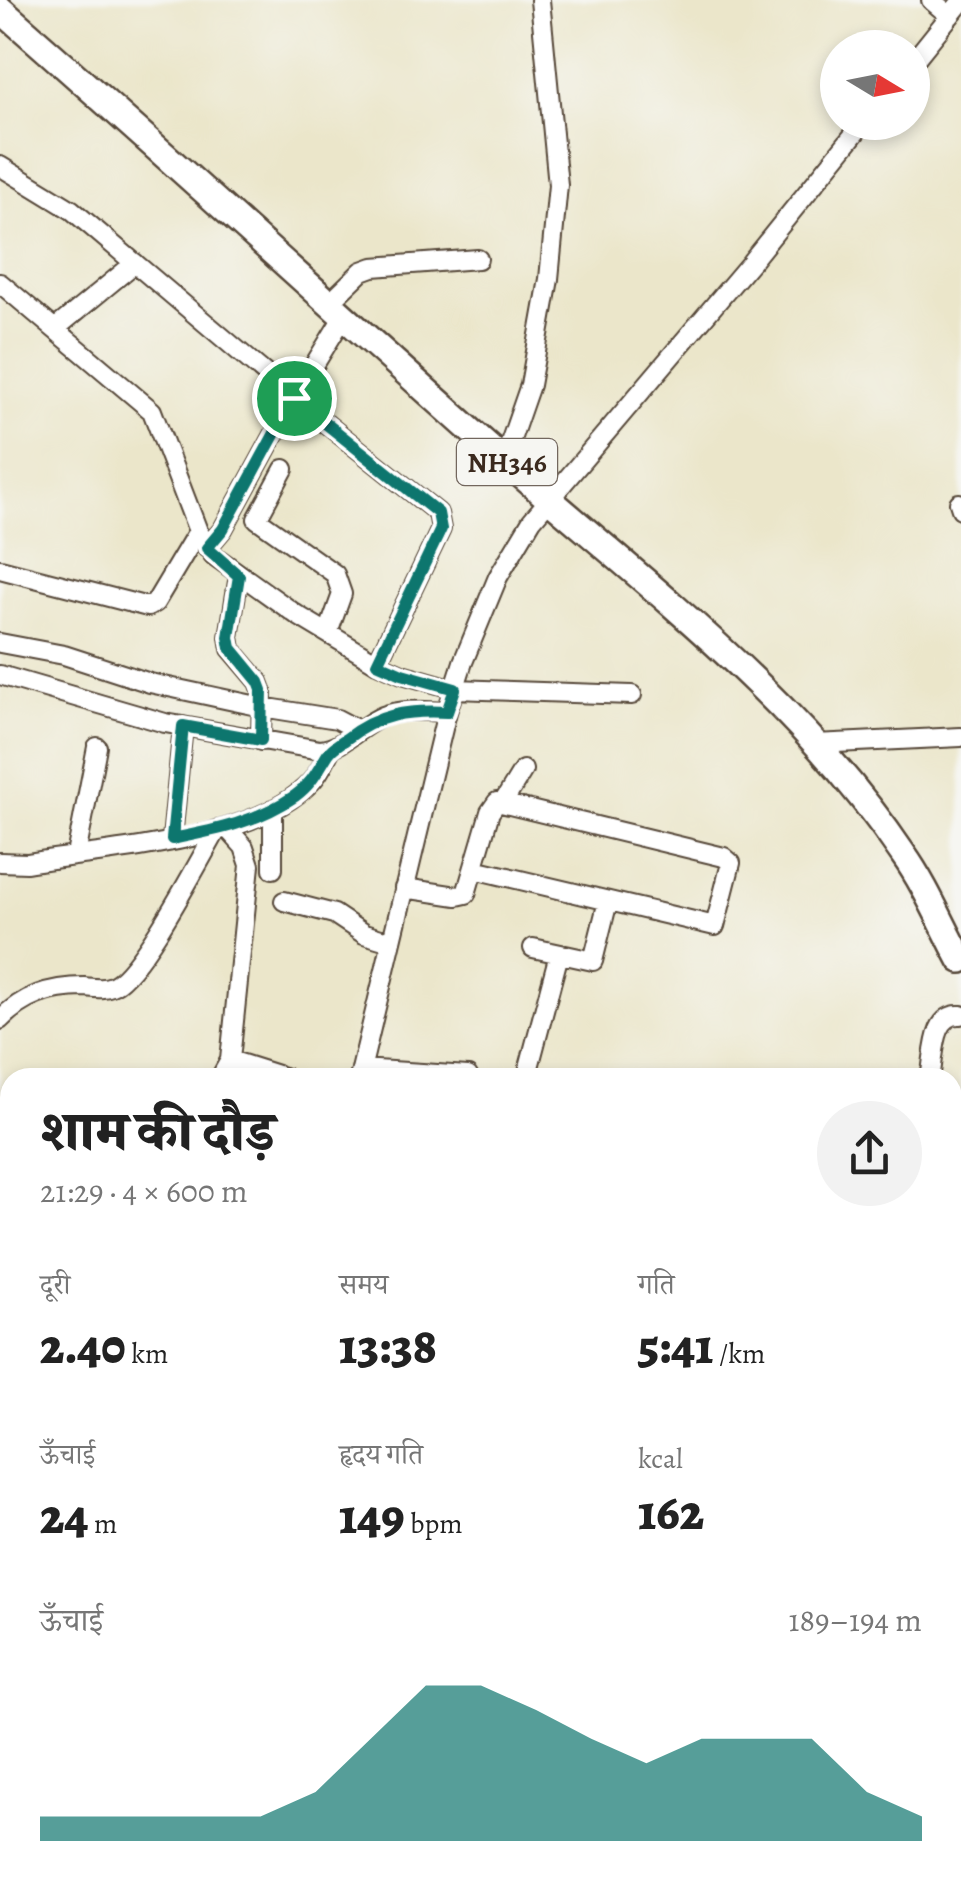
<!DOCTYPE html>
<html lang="hi">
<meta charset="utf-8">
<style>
:root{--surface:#fff;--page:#f2f2f2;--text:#222;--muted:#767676;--accent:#0f766e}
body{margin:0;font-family:Alegreya,"Noto Serif Devanagari",serif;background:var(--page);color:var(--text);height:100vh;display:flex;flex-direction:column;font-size:38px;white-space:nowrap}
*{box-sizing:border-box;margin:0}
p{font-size:32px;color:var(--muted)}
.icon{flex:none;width:55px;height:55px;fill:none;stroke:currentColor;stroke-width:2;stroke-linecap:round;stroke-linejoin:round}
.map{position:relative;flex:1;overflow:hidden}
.panel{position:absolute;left:0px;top:1068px;width:962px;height:812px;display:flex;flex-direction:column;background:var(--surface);border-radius:30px 30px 0 0;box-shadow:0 5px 15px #0003}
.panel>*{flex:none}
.needle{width:65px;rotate:100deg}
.buttons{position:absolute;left:820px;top:30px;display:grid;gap:20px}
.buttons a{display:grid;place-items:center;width:110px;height:110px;border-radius:50%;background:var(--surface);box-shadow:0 5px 15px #0003;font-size:50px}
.pin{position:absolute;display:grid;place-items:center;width:85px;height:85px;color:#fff;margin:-42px;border:5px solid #fff;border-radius:50%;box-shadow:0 2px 10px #0007}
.round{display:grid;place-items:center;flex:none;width:105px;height:105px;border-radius:52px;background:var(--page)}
.headline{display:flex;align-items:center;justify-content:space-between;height:170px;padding:0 40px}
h1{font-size:55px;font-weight:800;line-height:75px}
.stats{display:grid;grid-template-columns:repeat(3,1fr);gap:15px;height:170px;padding:10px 40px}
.stats div{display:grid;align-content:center}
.stats b{font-size:50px;font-weight:800}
.stats small{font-size:28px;font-weight:400}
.stats p{font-size:28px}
.chart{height:280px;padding:20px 40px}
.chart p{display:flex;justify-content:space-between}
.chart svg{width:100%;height:180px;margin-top:10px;fill:var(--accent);opacity:.7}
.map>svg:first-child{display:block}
</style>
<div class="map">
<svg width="961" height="1878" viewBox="0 0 961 1878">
<rect width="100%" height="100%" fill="#f6f6f2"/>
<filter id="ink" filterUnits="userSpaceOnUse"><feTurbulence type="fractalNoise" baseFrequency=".01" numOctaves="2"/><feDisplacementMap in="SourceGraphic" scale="20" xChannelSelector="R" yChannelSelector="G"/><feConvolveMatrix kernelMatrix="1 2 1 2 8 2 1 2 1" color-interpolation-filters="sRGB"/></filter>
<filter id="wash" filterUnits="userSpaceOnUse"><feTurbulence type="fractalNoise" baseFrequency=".0048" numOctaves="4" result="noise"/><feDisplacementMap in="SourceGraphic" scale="40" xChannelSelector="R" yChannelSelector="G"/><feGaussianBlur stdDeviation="2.25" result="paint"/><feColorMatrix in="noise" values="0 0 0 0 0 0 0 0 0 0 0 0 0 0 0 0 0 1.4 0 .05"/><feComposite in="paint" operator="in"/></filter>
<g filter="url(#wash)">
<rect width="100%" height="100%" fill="#ebe6ca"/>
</g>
<g filter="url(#ink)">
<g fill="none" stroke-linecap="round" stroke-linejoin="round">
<g stroke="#554638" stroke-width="22">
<path id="minor" d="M931,0L950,16
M912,63L961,2
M0,166L72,210L294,398L438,513L441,529L377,663
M0,283L152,411L198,531L213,555L297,615L377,663L402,674L455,689L632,695
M329,303L362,271L373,267L478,259
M56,328L135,263
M504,460L530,385L549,279L558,185L540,0
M284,469L257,519L335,574L342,594L328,633
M959,503L961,509
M207,548L223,529L294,398L344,316
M0,569L148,607L155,603L198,531
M239,575L229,637L231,649L259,682L262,690L261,741
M0,643L64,655L150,683L262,707L337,719L358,730
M0,675L165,723L320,750C344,748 361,725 383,716C403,708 426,711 447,712
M815,744L961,737
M504,801L523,770
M172,839L183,726
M76,855L97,747
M0,862L27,863C108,849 253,843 311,782C320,773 325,760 331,749
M273,869V809
M404,888L457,896L466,894L490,812L497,802L724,857L731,863L715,926L474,869
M284,901L334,914L364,934L391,942
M533,948L593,961L608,901
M0,1020C23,996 50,987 84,987C94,988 104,990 114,985C142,971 199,861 217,830
M230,1060L284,1077
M361,1069L468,1076
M527,1075L559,954
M220,1078L230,1060L250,865L244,847L227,828
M359,1078L447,712L463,662L498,577L532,520L751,262L864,122
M930,1078C935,1056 932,1013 961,1015
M0,1149L10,1153
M0,1232L10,1222
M0,1305H10
M0,1392L10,1391
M952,1618L961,1602
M0,1644L10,1641
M952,1645L961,1650
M952,1772L961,1756
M294,1870L297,1878
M798,1870L817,1878
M184,1878L189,1870
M737,1878L741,1870
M900,1878L904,1870"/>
</g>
<g stroke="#554638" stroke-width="28">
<path id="major" d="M952,1393L961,1394
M0,1460L10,1459"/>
</g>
<g stroke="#554638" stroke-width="30">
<path id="highway" d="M0,9C161,150 319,295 478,437C625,569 792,689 903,854C926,886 942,925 961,960"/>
</g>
<use href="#minor" stroke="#fff" stroke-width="18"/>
<use href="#major" stroke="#fff" stroke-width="22"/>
<use href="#highway" stroke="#fff" stroke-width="25"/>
</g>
</g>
<g fill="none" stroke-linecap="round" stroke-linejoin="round" filter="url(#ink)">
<g stroke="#fff" stroke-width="20">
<path id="route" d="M294,398L438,513L441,529L377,663L402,674L455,689L447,712C407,710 378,714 346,739C339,744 333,747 328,754C318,770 312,784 295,796C257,822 217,830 172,839L183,726L261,740L262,690L259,682L231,648L229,637L239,576L207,548L223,529Z"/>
</g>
<use href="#route" stroke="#0f766e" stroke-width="12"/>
</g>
<g text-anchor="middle" stroke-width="8" stroke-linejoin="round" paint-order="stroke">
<rect fill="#f6f6f2" stroke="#73675e" stroke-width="2.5" x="457" y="439" width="100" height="46" rx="8"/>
<g font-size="28" font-weight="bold" fill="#3b2a1e">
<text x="507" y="472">NH346</text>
</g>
</g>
</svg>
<div class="buttons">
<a><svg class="needle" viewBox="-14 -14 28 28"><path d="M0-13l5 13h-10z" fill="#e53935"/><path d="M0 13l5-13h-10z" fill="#767676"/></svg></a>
</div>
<div class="pin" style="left:294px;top:398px;background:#1e9e55"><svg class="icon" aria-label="arrive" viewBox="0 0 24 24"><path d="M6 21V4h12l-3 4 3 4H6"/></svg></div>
<section class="panel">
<div class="headline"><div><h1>शाम की दौड़</h1><p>21:29 · 4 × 600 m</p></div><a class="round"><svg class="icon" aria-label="share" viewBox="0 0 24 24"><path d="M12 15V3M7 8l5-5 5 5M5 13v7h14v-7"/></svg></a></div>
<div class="stats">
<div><p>दूरी</p><b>2.40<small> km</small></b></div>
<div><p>समय</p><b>13:38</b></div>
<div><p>गति</p><b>5:41<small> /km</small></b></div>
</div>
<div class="stats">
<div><p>ऊँचाई</p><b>24<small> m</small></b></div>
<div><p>हृदय गति</p><b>149<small> bpm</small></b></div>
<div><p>kcal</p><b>162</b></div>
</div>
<div class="chart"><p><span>ऊँचाई</span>189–194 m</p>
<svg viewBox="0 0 160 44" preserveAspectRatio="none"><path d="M0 44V38L10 38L20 38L30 38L40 38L50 32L60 19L70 6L80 6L90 12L100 19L110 25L120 19L130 19L140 19L150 32L160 38V44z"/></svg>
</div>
</section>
</div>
